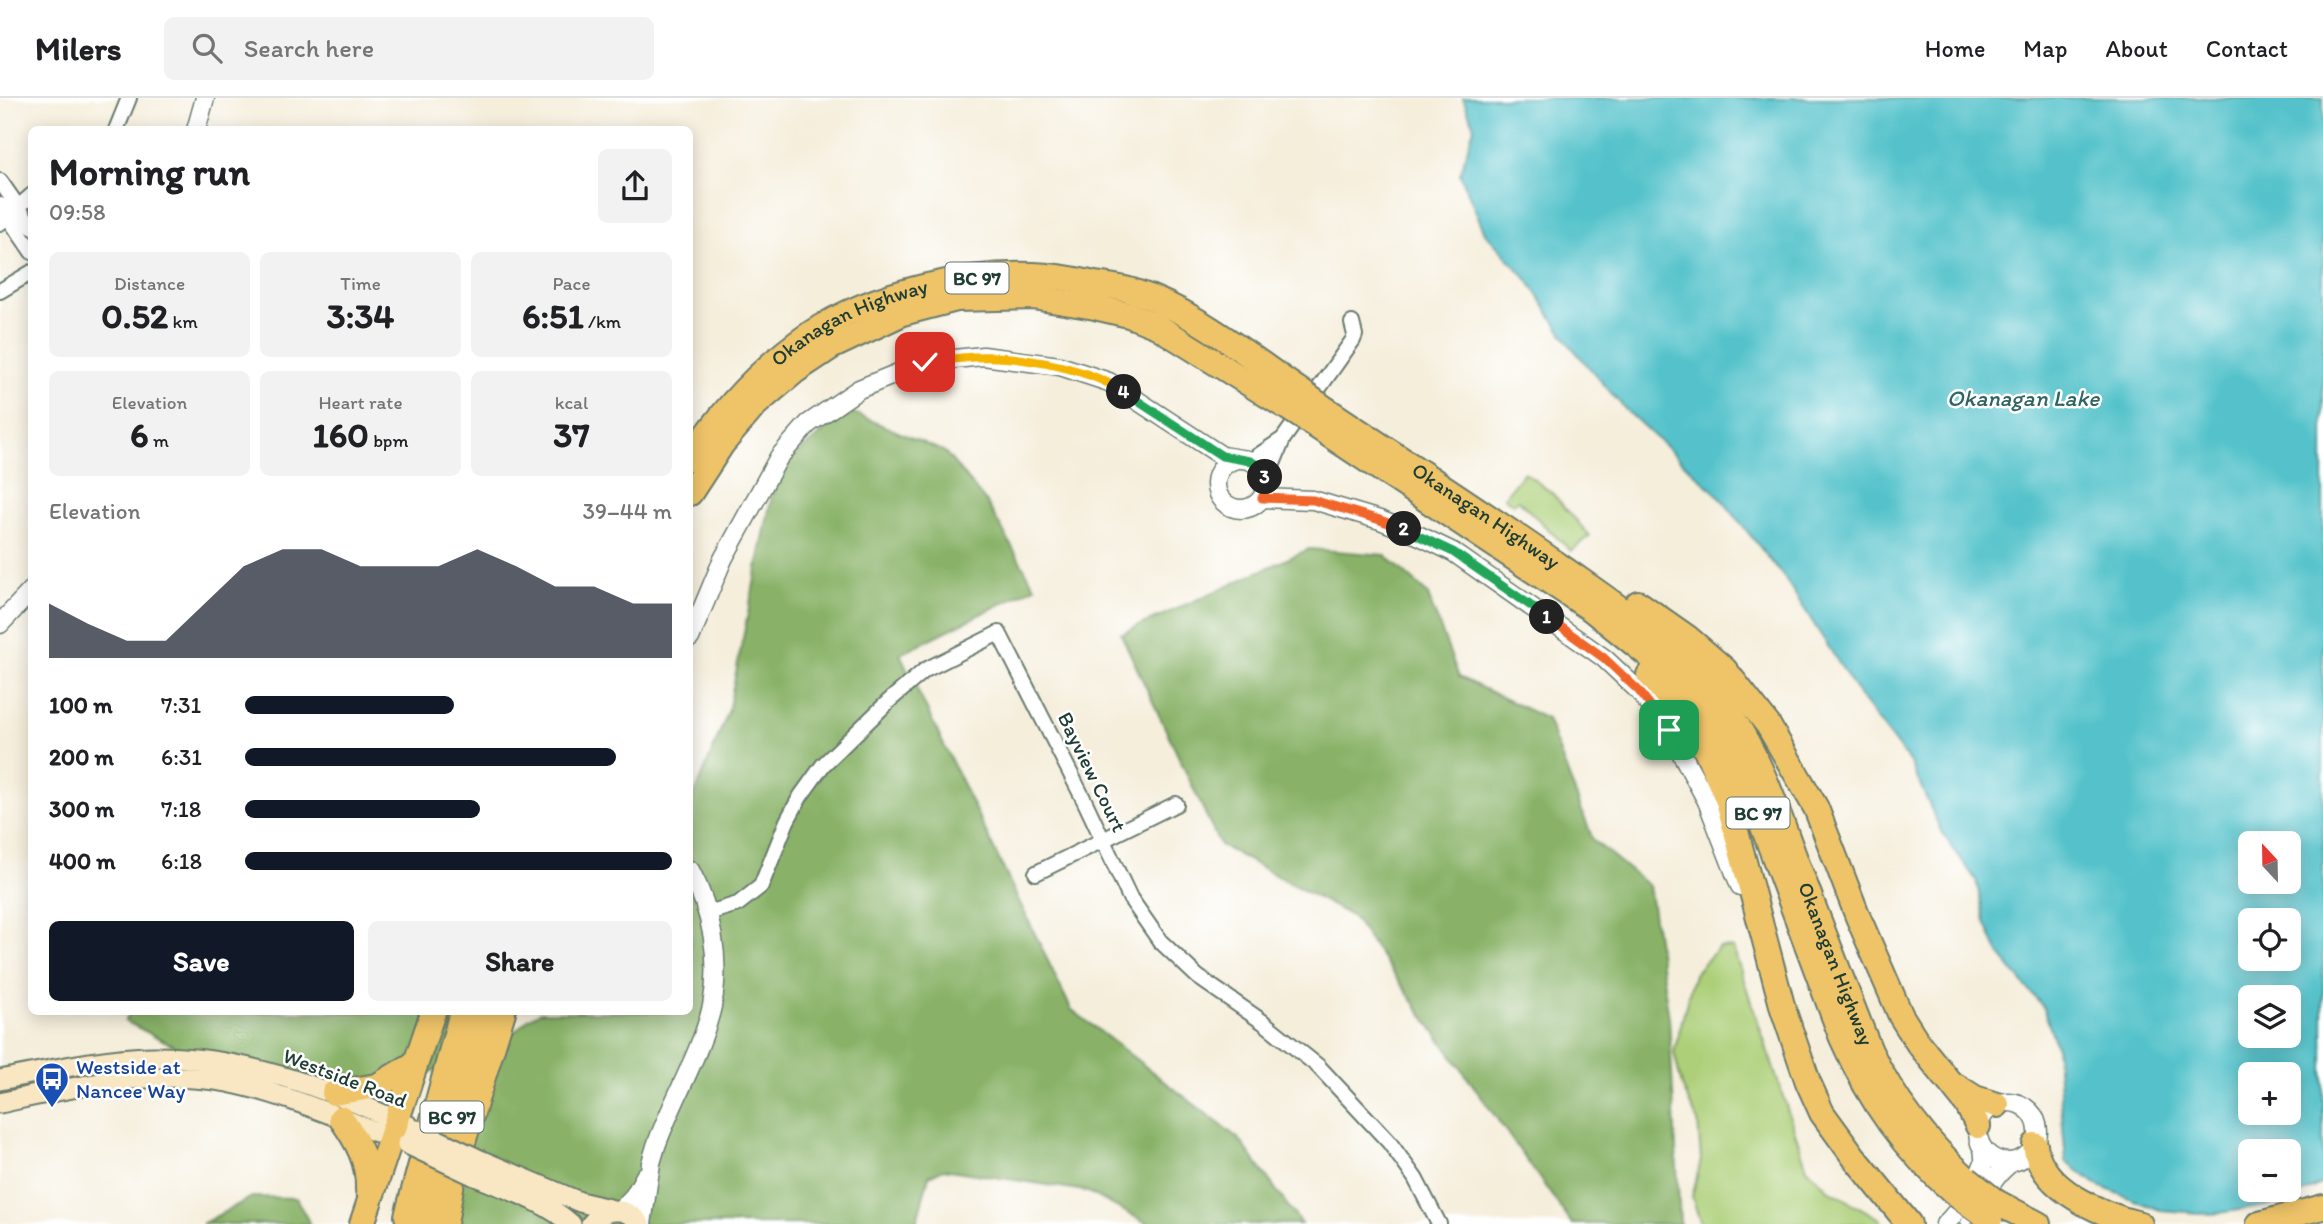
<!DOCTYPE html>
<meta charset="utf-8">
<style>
:root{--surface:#fff;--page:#f2f2f2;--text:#202124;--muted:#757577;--line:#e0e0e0;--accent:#111827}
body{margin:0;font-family:Itim,sans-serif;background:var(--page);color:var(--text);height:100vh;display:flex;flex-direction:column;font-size:26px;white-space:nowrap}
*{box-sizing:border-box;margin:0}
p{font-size:23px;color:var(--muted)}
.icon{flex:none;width:38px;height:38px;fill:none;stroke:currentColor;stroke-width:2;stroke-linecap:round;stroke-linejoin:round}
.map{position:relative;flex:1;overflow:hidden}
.side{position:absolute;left:28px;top:28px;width:665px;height:889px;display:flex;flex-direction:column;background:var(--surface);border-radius:10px;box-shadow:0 4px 18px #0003}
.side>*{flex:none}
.needle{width:46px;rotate:338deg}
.tools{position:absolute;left:2238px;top:733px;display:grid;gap:14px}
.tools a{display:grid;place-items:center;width:63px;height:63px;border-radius:10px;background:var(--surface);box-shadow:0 4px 18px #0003;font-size:35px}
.pin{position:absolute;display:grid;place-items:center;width:60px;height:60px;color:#fff;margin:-30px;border-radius:14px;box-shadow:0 4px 10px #0006}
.km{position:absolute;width:35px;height:35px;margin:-18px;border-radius:50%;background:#222;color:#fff;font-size:19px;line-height:35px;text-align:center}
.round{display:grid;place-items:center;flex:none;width:74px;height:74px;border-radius:10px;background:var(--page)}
.head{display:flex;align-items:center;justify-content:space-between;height:119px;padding:0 21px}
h1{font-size:38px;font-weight:700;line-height:52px}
.figures{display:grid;grid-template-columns:repeat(3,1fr);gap:10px;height:119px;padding:7px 21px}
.figures div{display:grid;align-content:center;border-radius:10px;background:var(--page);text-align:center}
.figures b{font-size:35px;font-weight:700}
.figures small{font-size:19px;font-weight:400}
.figures p{font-size:19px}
.chart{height:196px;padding:14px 21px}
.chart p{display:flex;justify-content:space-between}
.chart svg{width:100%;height:126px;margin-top:7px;fill:var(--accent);opacity:.7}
.primary-button{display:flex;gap:14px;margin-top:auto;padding:14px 21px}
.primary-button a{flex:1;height:80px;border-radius:10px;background:var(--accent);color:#fff;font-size:28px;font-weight:700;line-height:80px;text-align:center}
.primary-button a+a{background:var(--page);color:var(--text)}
ul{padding:0 21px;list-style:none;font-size:23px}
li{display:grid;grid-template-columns:112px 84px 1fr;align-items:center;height:52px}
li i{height:18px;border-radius:9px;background:var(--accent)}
header{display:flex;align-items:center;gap:42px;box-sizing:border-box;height:98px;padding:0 35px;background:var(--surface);border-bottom:2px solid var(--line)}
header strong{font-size:33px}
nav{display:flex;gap:38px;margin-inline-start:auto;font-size:24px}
.search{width:490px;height:63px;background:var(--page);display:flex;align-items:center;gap:18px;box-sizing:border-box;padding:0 24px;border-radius:10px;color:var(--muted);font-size:26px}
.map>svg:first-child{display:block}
</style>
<header>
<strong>Milers</strong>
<div class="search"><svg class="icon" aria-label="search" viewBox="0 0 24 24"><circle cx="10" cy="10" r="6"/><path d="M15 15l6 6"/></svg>Search here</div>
<nav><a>Home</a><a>Map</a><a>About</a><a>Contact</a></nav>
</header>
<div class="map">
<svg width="2323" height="1126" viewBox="0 0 2323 1126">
<rect width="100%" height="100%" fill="#fff"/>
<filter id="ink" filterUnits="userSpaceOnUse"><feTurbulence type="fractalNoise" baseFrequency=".0143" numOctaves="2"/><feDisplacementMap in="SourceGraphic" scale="14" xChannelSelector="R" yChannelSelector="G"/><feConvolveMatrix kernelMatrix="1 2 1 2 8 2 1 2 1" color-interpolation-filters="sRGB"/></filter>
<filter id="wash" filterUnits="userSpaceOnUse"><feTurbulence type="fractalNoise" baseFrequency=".00686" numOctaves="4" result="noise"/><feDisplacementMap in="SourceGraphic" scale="28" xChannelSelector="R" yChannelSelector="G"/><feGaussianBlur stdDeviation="1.57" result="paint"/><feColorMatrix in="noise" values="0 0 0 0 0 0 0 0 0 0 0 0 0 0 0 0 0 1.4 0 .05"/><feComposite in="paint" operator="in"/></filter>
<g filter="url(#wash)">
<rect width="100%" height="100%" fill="#f5eedb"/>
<path fill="#accf77" stroke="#668656" stroke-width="2" d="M1524,374L1552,395L1590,438L1571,453L1518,402L1513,406L1504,399Z
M1719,849L1733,850L1807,1070L1829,1092L1880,1121L1882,1126H1701L1692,1099L1701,1062L1698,1024L1682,988L1674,954L1694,876Z"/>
<path fill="#89b268" stroke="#54784e" stroke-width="2" d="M849,313L945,354L987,405L1035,489L900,556L1071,911L1239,1041L1301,1126H1149L1086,1093L943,1071L929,1078L916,1126H414L480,966L528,921L540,914H690V708L728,614L777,372Z
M1309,451L1385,457L1427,495L1459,579L1547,621L1593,742L1649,788L1669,920L1680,1126H1572L1353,819L1220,747L1121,536Z
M131,914H480L458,965L359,997L270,996L125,923Z
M252,1099L296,1100L310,1126H202Z"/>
<path fill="#55c2cb" stroke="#3a8080" stroke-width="2" fill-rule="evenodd" d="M1463,0H2323V1085L2280,1106L2212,1116L2160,1112L2099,1088L2066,1064L2056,947L2043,909L1999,856L1985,824L1976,782L1942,735L1911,666L1861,600L1786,482L1719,398L1625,311L1569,246L1528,182L1485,135L1460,76L1474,29ZM2250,746H2289V784H2250ZM2250,822H2289V861H2250ZM2250,900H2289V938H2250ZM2250,976H2289V1015H2250ZM2250,1054H2289V1092H2250Z"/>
</g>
<g filter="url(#ink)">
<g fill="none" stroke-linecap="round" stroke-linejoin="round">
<g stroke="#6a7b6e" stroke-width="18">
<path id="minor" d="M116,32L129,0
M0,83L32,129
M0,107L32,154
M0,125L32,97
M0,193L32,174
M1250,363L1283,341
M1266,383L1283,341L1353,242L1355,237L1352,225
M1036,775L1176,706
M708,815L738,806L761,788L787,723L800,699L823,667L890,602L925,572L999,535L1085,704L1130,800L1160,843L1198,879L1263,924L1318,968L1389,1044L1415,1080L1439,1126"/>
</g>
<g stroke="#6a7b6e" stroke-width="21">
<path id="tertiary" d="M196,32L205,0
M1216 386a25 25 0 1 1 50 0a25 25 0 1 1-50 0Z
M1262,400L1313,402L1380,422L1420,438L1453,454L1604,560L1639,593L1669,632L1707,703L1740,788
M0,526L32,492
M690,540L723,461L779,359L808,326L859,291L925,264L983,258L1060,268L1109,284L1222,358L1241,361
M1978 1034a30 30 0 1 1 60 0a30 30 0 1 1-60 0Z
M620,1113L634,1098L645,1078
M642,1126L651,1065L656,1048C672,1003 702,953 712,908C721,862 712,813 690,772
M1945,1126C1958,1115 1977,1084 1983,1067C1985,1062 1984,1056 1983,1050
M1970,1126C1982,1104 1991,1078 2012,1064"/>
</g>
<g stroke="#6a7b6e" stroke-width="23">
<path id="secondary" d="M0,982C51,972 101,960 153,959C244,958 328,991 409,1028
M0,1005C73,989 152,970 227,984C288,996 345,1023 403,1044
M480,1062L580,1104L617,1113
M473,1077C506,1091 544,1102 571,1126
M591,1126C605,1109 626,1108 640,1126"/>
</g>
<g stroke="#6a7b6e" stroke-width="28">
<g id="motorway">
<path id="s1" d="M1327,312C1406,365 1486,416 1564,471C1624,513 1689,555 1730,616C1761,662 1778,715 1797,766C1821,828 1845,891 1870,953C1894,1003 1926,1044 1967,1081"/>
<path d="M1316,328L1591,511L1667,572L1686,593L1706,619L1728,654L1759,718L1842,940C1870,1004 1904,1052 1957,1097"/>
<path id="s2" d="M690,361C721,314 762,269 810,236C873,194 973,171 1048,178C1064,179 1080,183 1095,186C1107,188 1120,189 1132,193C1194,212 1247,257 1300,293"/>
<path d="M690,395L722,346L756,306L795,273L831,249L903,215L957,201L1033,199L1095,209L1129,217L1157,228L1288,310"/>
<path d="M1638,505L1688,540L1724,571L1768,627L1816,710L1858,819L1901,918L1918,945L1967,1006L1978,1028"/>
<path d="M1649,577L1689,626L1708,656L1728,703L1783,911L1808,984L1822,1015L1854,1059L1909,1126"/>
<path d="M1956,988L1975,1000L1997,1007"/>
<path d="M334,995L377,988L414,966"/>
<path d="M341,1020C357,1043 369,1063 368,1092"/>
<path d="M2035,1047C2040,1091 2102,1117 2140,1126"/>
<path d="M1996,1104L2038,1126"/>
<path d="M407,1118L462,914"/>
<path d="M362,1126L433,914"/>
<path d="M422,1126L485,914"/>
<path d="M445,1126L453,1077L503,914"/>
<path d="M2259,1126L2323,1109"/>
</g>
</g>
<use href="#minor" stroke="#fff" stroke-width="14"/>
<use href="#tertiary" stroke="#fff" stroke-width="18"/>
<use href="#secondary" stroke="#f9e7c3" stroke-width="19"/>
<use href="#motorway" stroke="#efc469" stroke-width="24"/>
<g stroke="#6a7b6e" stroke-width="23" stroke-linecap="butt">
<path id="secondary-bridge" d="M417,1032L480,1062
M407,1046L473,1077"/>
</g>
<g stroke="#6a7b6e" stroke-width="28" stroke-linecap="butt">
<path id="motorway-bridge" d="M1300,293L1327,312
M1288,310L1316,328
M1967,1081L1996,1104
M1957,1097L1990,1121"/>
</g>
<use href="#secondary-bridge" stroke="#f9e7c3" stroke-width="19"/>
<use href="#motorway-bridge" stroke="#efc469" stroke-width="24"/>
</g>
</g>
<g fill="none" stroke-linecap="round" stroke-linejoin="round" filter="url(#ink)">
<g stroke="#fff" stroke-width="14">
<path id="split-1" d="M1547,519L1604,560L1639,593L1669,632"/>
</g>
<g stroke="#fff" stroke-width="14">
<path id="split-2" d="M1404,431L1453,454L1547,519"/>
</g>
<g stroke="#fff" stroke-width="14">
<path id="split-3" d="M1265,379L1266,391L1262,400L1313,402L1380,422L1404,431"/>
</g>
<g stroke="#fff" stroke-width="14">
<path id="split-4" d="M1124,294L1222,358L1250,363L1257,367L1265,379"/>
</g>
<g stroke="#fff" stroke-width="14">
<path id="split-5" d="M963,260C1011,255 1084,268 1124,294"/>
</g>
<g stroke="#fff" stroke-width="14">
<path id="split-6" d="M925,264L963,260"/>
</g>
<use href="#split-1" stroke="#f0652b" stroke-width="9"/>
<use href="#split-2" stroke="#22a559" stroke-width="9"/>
<use href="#split-3" stroke="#f0652b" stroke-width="9"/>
<use href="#split-4" stroke="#22a559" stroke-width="9"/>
<use href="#split-5" stroke="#f5b400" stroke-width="9"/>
<use href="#split-6" stroke="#f5b400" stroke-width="9"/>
</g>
<defs>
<g id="bus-pin" transform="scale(1.75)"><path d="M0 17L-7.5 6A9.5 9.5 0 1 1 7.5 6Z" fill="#1a4fb4" stroke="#fff"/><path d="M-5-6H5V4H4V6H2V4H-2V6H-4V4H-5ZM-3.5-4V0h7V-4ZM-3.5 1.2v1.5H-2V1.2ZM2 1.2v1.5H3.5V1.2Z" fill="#fff"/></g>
</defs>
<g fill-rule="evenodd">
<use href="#bus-pin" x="52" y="981"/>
</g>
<g text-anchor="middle" stroke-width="5" stroke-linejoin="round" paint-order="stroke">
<g fill="#fff" stroke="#627771" stroke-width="2">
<rect x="945.5" y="164.5" width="63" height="31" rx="5"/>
<rect x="1726.5" y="699.5" width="63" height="31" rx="5"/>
<rect x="420.5" y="1003.5" width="63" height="31" rx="5"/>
</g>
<g font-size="19" font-weight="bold" fill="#1f3d34">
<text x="977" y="187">BC 97</text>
<text x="1758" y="722">BC 97</text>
<text x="452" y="1026">BC 97</text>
</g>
<g font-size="21" fill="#1f3d34" stroke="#fff">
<text dy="7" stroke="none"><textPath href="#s2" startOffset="215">Okanagan Highway</textPath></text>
<text dy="7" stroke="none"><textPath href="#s1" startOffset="191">Okanagan Highway</textPath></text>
<text transform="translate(1092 674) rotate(64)" y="7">Bayview Court</text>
<text dy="7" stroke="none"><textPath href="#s1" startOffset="779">Okanagan Highway</textPath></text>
<text transform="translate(345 980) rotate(21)" y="7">Westside Road</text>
</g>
<g font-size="21" fill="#164399" stroke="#fff" text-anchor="start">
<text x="76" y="976">Westside at<tspan x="76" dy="24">Nancee Way</tspan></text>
</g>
<g font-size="23" font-style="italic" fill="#2f6561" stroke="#fff">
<text x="2023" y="308">Okanagan Lake</text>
</g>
</g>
</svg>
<div class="tools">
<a><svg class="needle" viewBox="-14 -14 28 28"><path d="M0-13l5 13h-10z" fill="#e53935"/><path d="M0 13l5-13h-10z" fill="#757577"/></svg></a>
<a><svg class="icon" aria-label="locate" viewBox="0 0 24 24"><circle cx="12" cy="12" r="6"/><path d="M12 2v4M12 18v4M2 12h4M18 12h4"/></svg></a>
<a><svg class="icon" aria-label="layers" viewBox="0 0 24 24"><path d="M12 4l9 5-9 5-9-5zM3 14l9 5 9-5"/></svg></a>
<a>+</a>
<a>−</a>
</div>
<div class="pin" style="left:1669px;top:632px;background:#1e9e55"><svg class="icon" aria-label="arrive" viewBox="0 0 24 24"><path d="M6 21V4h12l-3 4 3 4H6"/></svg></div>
<div class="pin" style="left:925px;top:264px;background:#d93025"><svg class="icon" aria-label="check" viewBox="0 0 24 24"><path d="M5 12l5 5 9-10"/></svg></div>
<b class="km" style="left:1547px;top:519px">1</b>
<b class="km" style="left:1404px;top:431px">2</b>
<b class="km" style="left:1265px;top:379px">3</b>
<b class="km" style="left:1124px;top:294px">4</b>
<section class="side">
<div class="head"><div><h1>Morning run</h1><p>09:58</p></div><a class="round"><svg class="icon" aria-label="share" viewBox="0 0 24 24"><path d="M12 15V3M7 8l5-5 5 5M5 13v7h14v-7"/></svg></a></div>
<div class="figures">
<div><p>Distance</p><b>0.52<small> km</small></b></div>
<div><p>Time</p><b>3:34</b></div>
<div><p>Pace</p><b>6:51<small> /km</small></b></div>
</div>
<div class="figures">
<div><p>Elevation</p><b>6<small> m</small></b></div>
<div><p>Heart rate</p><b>160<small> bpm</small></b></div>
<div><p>kcal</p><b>37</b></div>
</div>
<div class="chart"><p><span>Elevation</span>39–44 m</p>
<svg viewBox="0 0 160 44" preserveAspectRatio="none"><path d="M0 44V25L10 32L20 38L30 38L40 25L50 12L60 6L70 6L80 12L90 12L100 12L110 6L120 12L130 19L140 19L150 25L160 25V44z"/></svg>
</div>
<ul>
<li><b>100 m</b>7:31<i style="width:49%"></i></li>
<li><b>200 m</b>6:31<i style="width:87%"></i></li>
<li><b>300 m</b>7:18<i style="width:55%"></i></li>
<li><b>400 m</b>6:18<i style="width:100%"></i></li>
</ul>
<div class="primary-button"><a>Save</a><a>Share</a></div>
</section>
</div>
